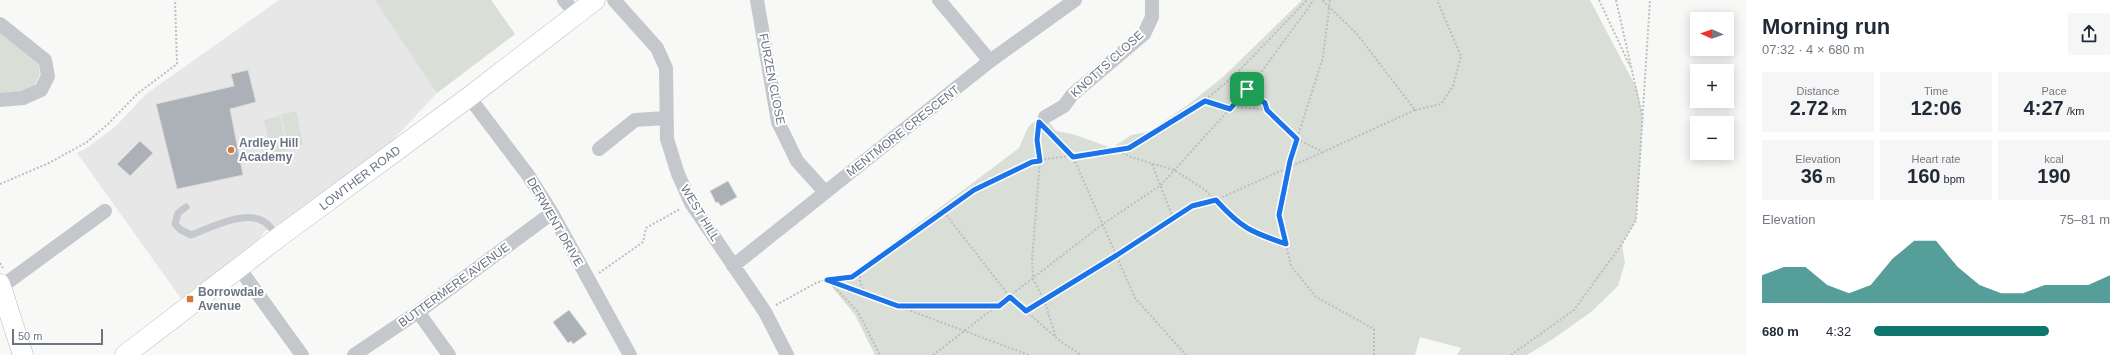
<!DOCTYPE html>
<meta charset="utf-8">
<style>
:root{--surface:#fff;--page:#f6f6f7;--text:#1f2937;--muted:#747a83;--accent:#0f766e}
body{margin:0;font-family:Arial,sans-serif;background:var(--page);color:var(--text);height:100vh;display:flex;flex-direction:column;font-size:15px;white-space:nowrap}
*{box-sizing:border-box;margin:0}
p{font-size:13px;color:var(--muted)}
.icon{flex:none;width:22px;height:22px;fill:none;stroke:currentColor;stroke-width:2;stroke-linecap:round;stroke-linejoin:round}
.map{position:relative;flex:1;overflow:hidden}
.panel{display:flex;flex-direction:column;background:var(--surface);width:380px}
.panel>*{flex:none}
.needle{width:26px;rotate:272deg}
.fabs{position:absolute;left:1690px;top:12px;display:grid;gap:8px}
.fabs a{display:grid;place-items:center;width:44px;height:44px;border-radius:0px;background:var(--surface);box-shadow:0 2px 10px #0003;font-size:20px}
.scale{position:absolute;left:12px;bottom:10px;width:91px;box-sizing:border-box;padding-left:4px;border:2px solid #6a7484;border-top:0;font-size:11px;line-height:14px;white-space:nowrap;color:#6a7484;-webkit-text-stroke:3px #fff;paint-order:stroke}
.pin{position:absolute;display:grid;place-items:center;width:34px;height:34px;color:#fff;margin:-17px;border-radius:8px;box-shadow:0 2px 6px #0006}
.round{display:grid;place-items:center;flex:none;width:42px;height:42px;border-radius:0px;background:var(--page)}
.summary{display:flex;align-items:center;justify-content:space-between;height:68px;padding:0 16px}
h1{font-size:22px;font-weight:800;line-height:30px}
.figures{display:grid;grid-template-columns:repeat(3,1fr);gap:6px;height:68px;padding:4px 16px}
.figures div{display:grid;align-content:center;border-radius:0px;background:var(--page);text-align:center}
.figures b{font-size:20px;font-weight:800}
.figures small{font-size:11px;font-weight:400}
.figures p{font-size:11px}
.chart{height:112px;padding:8px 16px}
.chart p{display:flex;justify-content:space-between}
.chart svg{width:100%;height:72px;margin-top:4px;fill:var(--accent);opacity:.7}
ul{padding:0 16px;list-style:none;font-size:13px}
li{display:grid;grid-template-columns:64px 48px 1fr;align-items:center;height:30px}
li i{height:10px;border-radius:5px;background:var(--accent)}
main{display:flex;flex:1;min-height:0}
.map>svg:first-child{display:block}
</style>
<main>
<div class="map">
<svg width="1746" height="355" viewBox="0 0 1746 355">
<rect width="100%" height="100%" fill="#f8f8f6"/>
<path fill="#e6e7e6" d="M279,0H491L515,34L437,93L391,142L287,220L265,231L256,243L182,300L77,153L88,147L116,126L146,94Z"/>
<path fill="#d9dfd7" d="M375,0H491L515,34L437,93Z
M1302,0H1590L1637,89L1643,118L1636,220L1622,244L1625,263L1618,286L1591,312L1553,339L1527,355H1457L1461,348L1420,337L1415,355H875L855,315L828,282L829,278L851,274L954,197L1019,148L1028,127L1038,118L1042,123H1050L1056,131L1072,134L1112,148L1131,135L1148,132L1189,104L1223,77Z
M0,31L38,63L40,75L33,88L16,93H0Z
M296,111L303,145L289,149L281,115Z
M280,116L288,150L271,154L264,120Z"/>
<path fill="#acb1b8" stroke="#d9dad8" d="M248,70L256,102L230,109L243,175L177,189L156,104L234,86L231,74Z
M140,141L153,153L130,176L117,164Z
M728,181L737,197L721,206L718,202L716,203L710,191Z
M569,310L587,334L573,344L571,341L568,343L553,322Z"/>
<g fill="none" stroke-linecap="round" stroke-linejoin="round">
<g stroke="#b7babf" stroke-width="21">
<path id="secondary" d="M0,284L23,355
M125,355L279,237L469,97L595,0"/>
</g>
<path stroke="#bcbec1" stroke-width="2" stroke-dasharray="2 2" stroke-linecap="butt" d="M1330,0L1323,57L1290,161L1279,215L1291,266L1316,297L1374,329V355
M1599,0L1630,66
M1616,0L1642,115
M1247,89L1252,95L1265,103L1267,110
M1205,101L1230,109
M1233,106L1267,110L1297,139L1323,152L1415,110L1357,34L1322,0
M1415,110L1441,104L1453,86L1461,56L1437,0
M1038,127L1037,139L1040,161L1032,260L1033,279L1044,300L1056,337
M1046,129L1073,157L1135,298L1186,355
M1119,151L1131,157L1174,170L1204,189L1232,217L1252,233L1286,244
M1152,164L1173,218
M0,184L49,163L87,142L108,124L137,94L177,64L175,0
M944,212L1010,297L1060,341L1081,355
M0,263L3,268
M860,272V282L865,294
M599,273L643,242L646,228L680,209
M827,279L852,277L974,190L1032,161L1129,148L1197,107L1235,75L1307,0
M828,280L1029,355
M776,305L816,283L827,279L858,312L880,355
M900,306H998
M1026,311L1117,255L1192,206L1216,200L1323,152
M933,355L1103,224L1161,185L1254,82L1314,0
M1511,355L1574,310L1622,244L1636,220L1650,0"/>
<path stroke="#c4c7cb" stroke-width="7" d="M186,207L178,213L175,224L181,230L191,235C210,228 244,210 263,221C270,225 274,231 278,237"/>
<path stroke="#c4c7cb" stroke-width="14" d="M564,0L577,15
M614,0L657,48L666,68L667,139L678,174L691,203L765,312L787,355
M757,0L778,122L797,161L825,192
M939,0L990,61
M0,24L45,60L48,76L41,90L23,98L0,100
M469,97L528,175L552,213L630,355
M1045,117L1064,106L1072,95L1144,34L1152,17V0
M599,149L635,120L666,118
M733,266L990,61L1075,0
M239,268L302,355
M1,287L105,211
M418,312L449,355
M354,355L418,312L552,213"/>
<use href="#secondary" stroke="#fff" stroke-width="20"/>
</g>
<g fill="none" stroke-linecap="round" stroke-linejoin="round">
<g stroke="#fff" stroke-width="8">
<path id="route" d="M1247,89L1252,95L1265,103L1267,110L1297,139L1290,161L1279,215L1286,244C1251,232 1241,228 1216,200L1192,206L1117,255L1026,311L1010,297L999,306H898L827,280L852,277L974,190L1032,162L1040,161L1037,140L1039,122L1073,157L1129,148L1205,101L1230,109Z"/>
</g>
<use href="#route" stroke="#1a73e8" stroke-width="5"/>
</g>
<g fill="#d37a3a" stroke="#fff" stroke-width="1.5">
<circle cx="231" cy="150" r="4"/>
<rect x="186" y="295" width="8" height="8" rx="2"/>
</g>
<g text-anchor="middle" stroke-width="4" stroke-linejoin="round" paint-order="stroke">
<g font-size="12" fill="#6a7484" stroke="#fff">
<text transform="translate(1107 64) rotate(-42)" y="4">KNOTTS CLOSE</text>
<text transform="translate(772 79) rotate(79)" y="4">FURZEN CLOSE</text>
<text transform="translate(903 131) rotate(-38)" y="4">MENTMORE CRESCENT</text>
<text transform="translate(360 178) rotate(-37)" y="4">LOWTHER ROAD</text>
<text transform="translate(700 213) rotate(59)" y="4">WEST HILL</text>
<text transform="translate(555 222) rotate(60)" y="4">DERWENT DRIVE</text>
<text transform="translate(454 285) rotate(-36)" y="4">BUTTERMERE AVENUE</text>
</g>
<g font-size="12" font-weight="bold" fill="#6a7484" stroke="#fff" text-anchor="start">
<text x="239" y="147">Ardley Hill<tspan x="239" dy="14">Academy</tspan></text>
<text x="198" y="296">Borrowdale<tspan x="198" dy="14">Avenue</tspan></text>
</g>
</g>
</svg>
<div class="fabs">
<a><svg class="needle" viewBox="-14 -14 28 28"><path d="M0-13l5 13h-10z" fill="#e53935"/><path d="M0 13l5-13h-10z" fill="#747a83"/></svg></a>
<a>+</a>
<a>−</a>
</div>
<div class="scale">50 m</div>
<div class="pin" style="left:1247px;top:89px;background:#1e9e55"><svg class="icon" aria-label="arrive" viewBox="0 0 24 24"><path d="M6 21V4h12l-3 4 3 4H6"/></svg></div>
</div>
<section class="panel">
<div class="summary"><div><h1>Morning run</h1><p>07:32 · 4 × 680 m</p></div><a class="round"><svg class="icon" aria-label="share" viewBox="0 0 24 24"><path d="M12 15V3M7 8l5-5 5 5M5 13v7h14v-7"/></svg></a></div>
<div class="figures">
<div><p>Distance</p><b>2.72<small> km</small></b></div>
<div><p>Time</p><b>12:06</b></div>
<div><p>Pace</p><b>4:27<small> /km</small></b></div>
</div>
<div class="figures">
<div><p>Elevation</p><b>36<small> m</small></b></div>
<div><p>Heart rate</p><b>160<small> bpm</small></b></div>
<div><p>kcal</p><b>190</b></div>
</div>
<div class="chart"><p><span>Elevation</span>75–81 m</p>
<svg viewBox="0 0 160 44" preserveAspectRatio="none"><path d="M0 44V27L10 22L20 22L30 33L40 38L50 33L60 17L70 6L80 6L90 22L100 33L110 38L120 38L130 33L140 33L150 33L160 27V44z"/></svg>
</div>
<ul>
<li><b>680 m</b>4:32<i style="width:74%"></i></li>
</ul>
</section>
</main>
